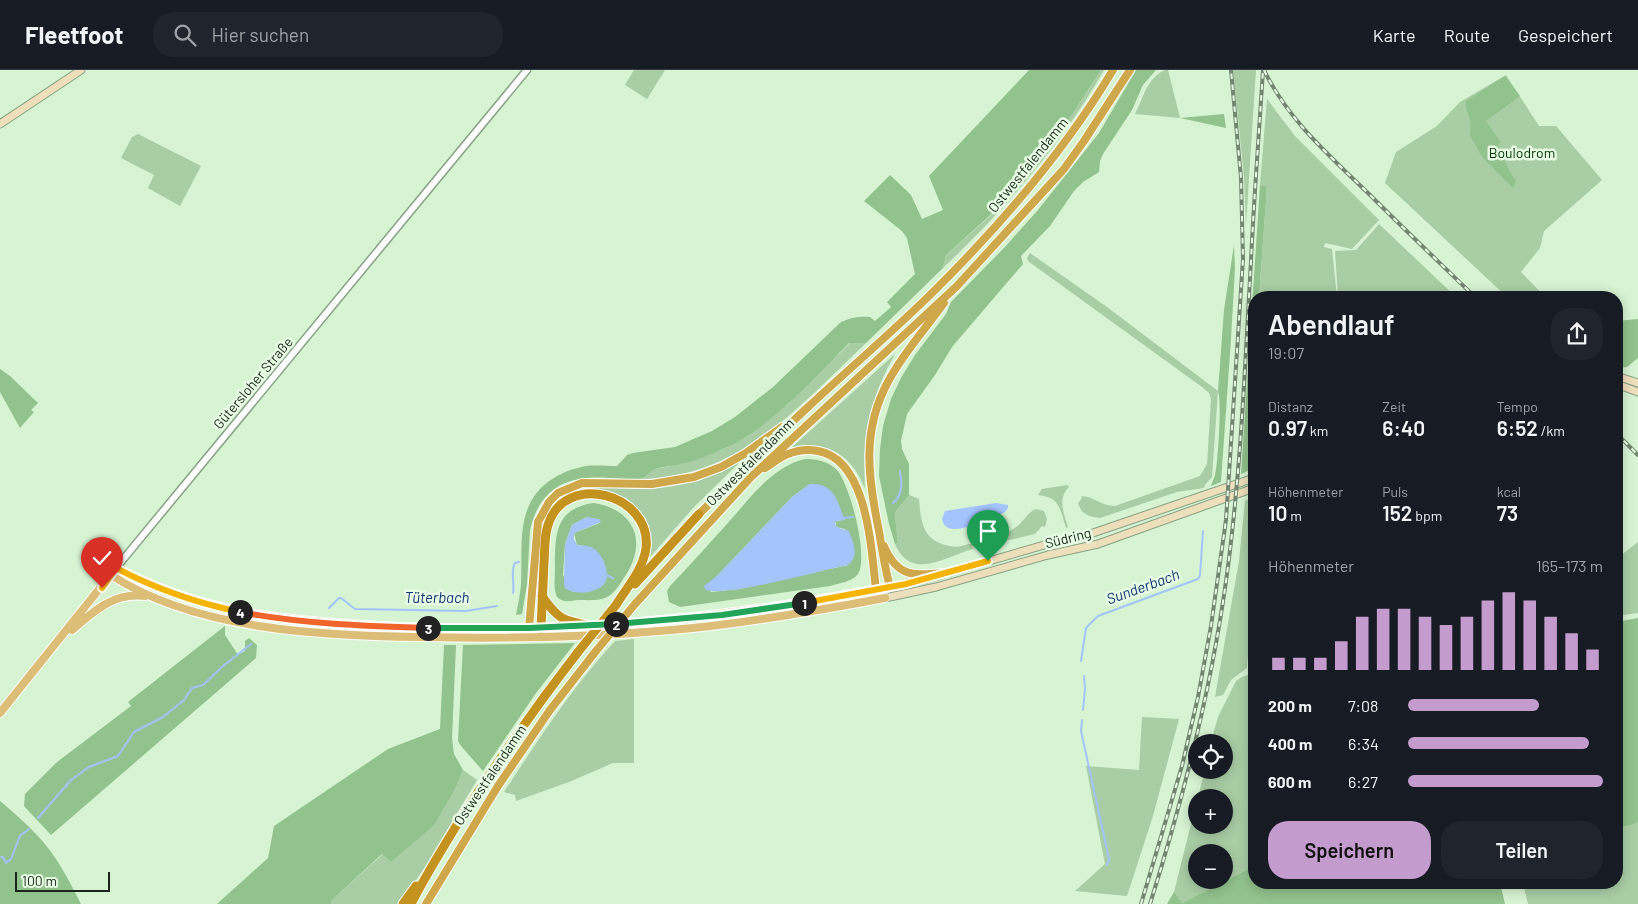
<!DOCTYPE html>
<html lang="de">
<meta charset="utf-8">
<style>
:root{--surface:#171b24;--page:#20242c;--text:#f1f3f6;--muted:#9ea1a6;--line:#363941;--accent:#c49bcd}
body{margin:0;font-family:Barlow,sans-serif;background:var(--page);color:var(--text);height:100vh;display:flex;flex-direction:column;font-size:19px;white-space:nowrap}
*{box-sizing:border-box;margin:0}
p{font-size:16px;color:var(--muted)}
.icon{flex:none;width:28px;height:28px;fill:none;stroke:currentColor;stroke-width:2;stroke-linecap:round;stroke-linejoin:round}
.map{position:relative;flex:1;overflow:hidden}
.sheet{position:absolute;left:1248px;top:221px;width:375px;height:598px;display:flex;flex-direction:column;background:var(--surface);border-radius:20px;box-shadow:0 2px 12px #0003}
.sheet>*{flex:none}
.fabs{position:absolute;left:1188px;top:664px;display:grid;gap:10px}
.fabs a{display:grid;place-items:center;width:45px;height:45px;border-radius:50%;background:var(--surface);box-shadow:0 2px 12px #0003;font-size:25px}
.scale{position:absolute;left:15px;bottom:12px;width:95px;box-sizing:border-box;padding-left:5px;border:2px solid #1b261a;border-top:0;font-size:14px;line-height:18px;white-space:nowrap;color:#1b261a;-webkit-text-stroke:4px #e7fee4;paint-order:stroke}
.pin{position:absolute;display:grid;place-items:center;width:42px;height:42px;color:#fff;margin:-51px -21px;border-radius:50% 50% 50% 0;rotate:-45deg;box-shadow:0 0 5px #0007}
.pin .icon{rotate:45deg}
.km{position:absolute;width:25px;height:25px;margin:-12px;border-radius:50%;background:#222;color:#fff;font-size:14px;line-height:25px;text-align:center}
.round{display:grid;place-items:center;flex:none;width:52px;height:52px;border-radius:20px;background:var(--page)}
.summary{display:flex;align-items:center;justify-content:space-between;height:85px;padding:0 20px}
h1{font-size:28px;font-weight:600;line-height:38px}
.stats{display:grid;grid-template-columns:repeat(3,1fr);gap:8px;height:85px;padding:5px 20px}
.stats div{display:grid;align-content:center}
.stats b{font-size:21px;font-weight:600}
.stats small{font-size:14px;font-weight:400}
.stats p{font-size:14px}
.chart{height:140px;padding:10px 20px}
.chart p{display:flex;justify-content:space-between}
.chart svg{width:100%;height:90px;margin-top:5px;stroke:var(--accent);stroke-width:6}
.cta{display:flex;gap:10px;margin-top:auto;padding:10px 20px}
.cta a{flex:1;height:58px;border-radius:20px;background:var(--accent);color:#111;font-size:20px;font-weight:600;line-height:58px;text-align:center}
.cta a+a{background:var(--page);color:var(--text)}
ul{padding:0 20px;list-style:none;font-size:16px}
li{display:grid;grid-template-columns:80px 60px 1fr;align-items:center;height:38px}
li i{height:12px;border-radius:6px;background:var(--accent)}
header{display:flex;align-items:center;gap:30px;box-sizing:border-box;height:70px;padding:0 25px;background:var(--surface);border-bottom:1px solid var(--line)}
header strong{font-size:24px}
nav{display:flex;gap:28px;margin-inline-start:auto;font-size:18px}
.search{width:350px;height:45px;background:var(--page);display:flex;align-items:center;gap:12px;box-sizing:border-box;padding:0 18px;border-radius:20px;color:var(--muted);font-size:19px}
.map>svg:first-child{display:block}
</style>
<header>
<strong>Fleetfoot</strong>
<div class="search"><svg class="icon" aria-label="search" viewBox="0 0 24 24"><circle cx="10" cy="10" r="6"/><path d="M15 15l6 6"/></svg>Hier suchen</div>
<nav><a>Karte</a><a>Route</a><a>Gespeichert</a></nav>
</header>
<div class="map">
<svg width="1638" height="834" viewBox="0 0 1638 834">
<rect width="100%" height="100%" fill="#d6f3d2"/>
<path fill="#a9cda5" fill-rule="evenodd" d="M634,0H665L647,29L625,15Z
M1101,0H1104C1062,74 1005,139 943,198L946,185L998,139L1026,106L1064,57Z
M1165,0H1168L1180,48L1135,44C1144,27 1146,9 1165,0Z
M1233,0H1256L1246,155L1244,107Z
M1506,5L1539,56H1556L1602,110L1544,161L1540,178L1521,202L1546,228L1507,227L1385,113L1396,82L1437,56L1460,32Z
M1267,29L1295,66L1379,150L1352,179L1325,173L1324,177L1332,179L1337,227L1259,228L1267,116L1260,115Z
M138,64L201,96L180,136L148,118L154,105L121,88L132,67Z
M1379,154L1456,227H1338L1335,181L1356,180Z
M1030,183L1107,237L1218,321L1212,407L1205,415L1204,418L1177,422L1100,448C1089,447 1081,444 1078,433L1082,428L1081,426C1094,426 1100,436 1115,436L1200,406L1207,394L1211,329L1209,323L1202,317L1028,191L1027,188Z
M850,273H866C798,337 741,407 640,409L655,399L682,394L722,380L745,367L787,335Z
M895,284C869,331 862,365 865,419C852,385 827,369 790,379Z
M1254,307V391L1248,394Z
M741,391L693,438L650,487C654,445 630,422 590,419C609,416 626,419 645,419C679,418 712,408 741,391Z
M1067,415L1069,417C1057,429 1064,443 1068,457L1066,458C1060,439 1060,427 1038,425L1042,419Z
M909,425L919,429C921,458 925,474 957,477C975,472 997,469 1013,459C1023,454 1026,443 1036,439L1044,441L1047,449L1045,457L1042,456L1035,464L980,477L979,474L972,476L973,479C946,486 911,512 895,474L898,473L895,446L896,441Z
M1254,427V505L1247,598L1231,610L1223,625L1215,627L1239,491L1245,431Z
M1638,472V543L1616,546V489Z
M634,569V693H613L569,712L516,731L515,725L504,722C538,670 573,616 615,571Z
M1254,603V796L1182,833L1174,822L1196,734V755H1224V728L1198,727L1205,700H1224V672H1211L1218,647L1236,611L1242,607ZM1196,782H1224V810H1196Z
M1142,647L1179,649L1153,746L1127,826L1075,821L1105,794L1086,696L1139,700Z
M463,700L477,710L429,791L400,834H331V831L383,784L391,792L456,717Z
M1638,753V834H1528L1523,813L1616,812V759Z"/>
<path fill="#92c28d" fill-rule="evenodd" d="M1029,0H1101L1064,57L1026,106L997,139L946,185L943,198L866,273H849C814,309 768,360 721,380C709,385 695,391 682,394C674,396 664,396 656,399C650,401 645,408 640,409C631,411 618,408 609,408C568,405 540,417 530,460L527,514L522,544L516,545C518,535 520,525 521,515C523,475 514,432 554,408C563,402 575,398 586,396C596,395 607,396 617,396L627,385L633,383L675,377L712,361L735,347L773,317L841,252C851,247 860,246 870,247L875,251L891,237L887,232L915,204L907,168L902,161L864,131L890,105L911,125L922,149L943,140L929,106Z
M1136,0H1156L1143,15L1132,40L1103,84L1100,91L1099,102L1083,112L1074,121L1050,156L1021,186L1023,194L952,277L935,305L907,344L901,371L902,379L909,394V425L896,441L895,446L898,473L895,474L889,454L879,406L880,379L883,356L891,329L901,308L915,285L946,244L951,232L1004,178L1038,140L1099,63Z
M1505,6L1520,26L1486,51L1501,73L1498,74C1503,88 1508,100 1516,111L1513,118L1482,87L1470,65L1471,52L1466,38V31Z
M1224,44L1226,58L1180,48Z
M1260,115L1267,116L1259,227L1254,228V307L1248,393L1254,391V398L1241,404Z
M1234,175L1235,198L1231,269L1221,412L1211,416C1212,412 1214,409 1215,405C1218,393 1222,329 1218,321L1224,240Z
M1638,249V288L1627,297L1616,298V251Z
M0,299L10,306L38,333L31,340L34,342L20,358L0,322Z
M805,389C816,389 828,391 837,400C850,415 869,487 858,504C852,512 839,513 830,516L680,537L669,532L667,521L671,515C690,495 708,475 726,455C749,430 771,397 805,389ZM810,414L841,451H836V457L845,459L848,495L739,519L711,522L707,515L717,506L792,427Z
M594,433C637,440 648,475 623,509C619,516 613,525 605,528C597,531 587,530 578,530C570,531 563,533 557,527C553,518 555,507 555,497C555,465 555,438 594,433ZM587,447L600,453L574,463L577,475C591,476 597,480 604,492L587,522H573L563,505L565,474L572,455Z
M1638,548V753L1616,759V552Z
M225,556V565L238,585L245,581V571L249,568L257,575L256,588L51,765L24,736L25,724L57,692L131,636L128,632Z
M575,573L536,623L483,701L461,676L458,671L463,575Z
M444,575H456L452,669L454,684L463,700L456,717L434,755L391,792L382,784L331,831V834H217L268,788L274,756L388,679L440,659Z
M0,731C13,742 26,753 37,765C56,785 69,810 81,834H0Z
M1254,796V812L1500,813L1505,834H1167L1174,822L1182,833Z"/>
<path fill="#a4c4fe" d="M810,414C835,413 837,431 845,450L836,451L835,454L839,458L849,461C853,473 860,485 848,495C822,500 726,527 706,520L704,516L717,506L792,427Z
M996,433L1008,435V438L1005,442C995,448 960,463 949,458C944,456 943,453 942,449L945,441Z
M587,447L599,449L601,452L574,463V469L577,475C582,476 588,475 593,478C602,483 611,503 605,513C598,523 575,526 565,518L564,514L565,474L572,455Z"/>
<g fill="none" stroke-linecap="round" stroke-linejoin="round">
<path stroke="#a4c4fe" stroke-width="2" d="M893,433C903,425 902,413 900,401
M843,448L853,447
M606,505L613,508
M513,523C515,513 510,501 515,493L519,492
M329,538L339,528H341L355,539L466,541L497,536
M1081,591L1086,558L1098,546L1198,509L1200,505L1203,461
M1083,640L1085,619L1084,606
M1082,650L1081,661L1109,789L1107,795
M38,748L71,710L89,697L118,686L134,662L163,647L184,630L192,618L203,615L223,596L251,574
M0,787H3L6,793L11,789L20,766L29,759"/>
<g stroke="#87a284" stroke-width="9">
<path id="tertiary" d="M116,498L527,0"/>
</g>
<g stroke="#87a284" stroke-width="9">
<path id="secondary" d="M0,54L81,0
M1616,306L1638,313
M1616,314L1638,322
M890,517L927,509L1051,473L1093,463L1254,408
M885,528L936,517L1048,485L1098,474L1254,418"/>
</g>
<g stroke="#fff" stroke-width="10">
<path id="primary" d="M111,505C195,560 322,566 421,567C512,569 603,567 693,558C758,551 821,540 885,528
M596,556C695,549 792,536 890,517
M72,560C94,541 114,522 145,526
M0,643L116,498C192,538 263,548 347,554C425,560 504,559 582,556"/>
</g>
<g stroke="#fff" stroke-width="10">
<path id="trunk" d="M765,398C773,393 780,387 788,384C798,380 808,379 818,381C868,390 871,479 876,520
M699,444C735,409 770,372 807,338C848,300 890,264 930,225C999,157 1063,84 1113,0
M884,476C898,509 915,505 946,503
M890,517C885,499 882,480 879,461C868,408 861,360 889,310C904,282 926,258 944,233
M635,534L751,407L957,216L1064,99L1084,71L1130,0
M529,558L538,452L549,432L558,423L582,413L652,414L694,407L721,397L746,383L782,357
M426,834L498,716L550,640L596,581"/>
</g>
<g stroke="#fff" stroke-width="11">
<path id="motorway" d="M635,514L699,444
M542,526C558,550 564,551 592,556
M541,558C542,536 543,515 544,493C545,481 544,467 548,455C565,400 652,424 646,478C643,500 627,517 616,535
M403,834L416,816
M411,834C427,803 445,774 463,745C499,689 537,635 578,582"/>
</g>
<use href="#tertiary" stroke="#fff" stroke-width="6"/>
<use href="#secondary" stroke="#eddebc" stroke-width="7"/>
<use href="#primary" stroke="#dcbe79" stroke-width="8"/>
<use href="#trunk" stroke="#d0a84c" stroke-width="8"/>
<use href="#motorway" stroke="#c4921f" stroke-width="9"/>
<g stroke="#728670" stroke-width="4">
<path id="rail" d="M1264,0C1288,50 1330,86 1369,124C1404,159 1440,193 1476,228
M1616,363L1638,385
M1141,834L1182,696L1198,627L1211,556L1226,450L1243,189L1241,108L1231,0
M1150,834C1184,726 1212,616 1227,504C1241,400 1245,295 1251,191C1254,127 1259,64 1263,0"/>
</g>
<use href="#rail" stroke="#e7fee4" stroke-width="2" stroke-dasharray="5.5" stroke-linecap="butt"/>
<g stroke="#fff" stroke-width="10" stroke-linecap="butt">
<path id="trunk-bridge" d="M596,581L635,534"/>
</g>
<g stroke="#fff" stroke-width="11" stroke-linecap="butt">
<path id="motorway-bridge" d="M578,582L616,535"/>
</g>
<use href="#trunk-bridge" stroke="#d0a84c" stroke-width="8"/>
<use href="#motorway-bridge" stroke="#c4921f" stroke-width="9"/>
</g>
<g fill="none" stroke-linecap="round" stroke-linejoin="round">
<g stroke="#fff" stroke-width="10">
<path id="split-1" d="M804,533L906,514L988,491"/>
</g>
<g stroke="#fff" stroke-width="10">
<path id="split-2" d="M616,554L722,545L804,533"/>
</g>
<g stroke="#fff" stroke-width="10">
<path id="split-3" d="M428,558H529L616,554"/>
</g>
<g stroke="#fff" stroke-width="10">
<path id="split-4" d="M240,542C302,554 365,556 428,558"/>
</g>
<g stroke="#fff" stroke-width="10">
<path id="split-5" d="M102,518L116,498C156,519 196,533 240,542"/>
</g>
<use href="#split-1" stroke="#f5b400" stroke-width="6"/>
<use href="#split-2" stroke="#22a559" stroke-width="6"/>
<use href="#split-3" stroke="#22a559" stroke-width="6"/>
<use href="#split-4" stroke="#f0652b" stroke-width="6"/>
<use href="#split-5" stroke="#f5b400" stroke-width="6"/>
</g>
<g text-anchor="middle" stroke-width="5" stroke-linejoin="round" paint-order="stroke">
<g font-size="14" fill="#023501" stroke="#e7fee4">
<text x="1522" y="88">Boulodrom</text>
</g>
<g font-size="14" fill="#1b261a" stroke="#e7fee4">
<text transform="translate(1028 95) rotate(-51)" y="5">Ostwestfalendamm</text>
<text transform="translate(253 313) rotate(-50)" y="5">Gütersloher Straße</text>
<text transform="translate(750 392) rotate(-45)" y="5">Ostwestfalendamm</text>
<text transform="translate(1068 468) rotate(-14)" y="5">Südring</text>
<text transform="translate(490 705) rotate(-56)" y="5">Ostwestfalendamm</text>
</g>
<g font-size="15" font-style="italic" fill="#123375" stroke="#e7fee4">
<text transform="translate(1143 517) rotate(-20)" y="5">Sunderbach</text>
<text x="437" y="533">Tüterbach</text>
</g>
</g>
</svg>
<div class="fabs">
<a><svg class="icon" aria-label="locate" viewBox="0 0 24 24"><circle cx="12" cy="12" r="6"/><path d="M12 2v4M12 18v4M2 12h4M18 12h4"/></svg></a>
<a>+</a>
<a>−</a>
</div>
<div class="scale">100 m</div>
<div class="pin" style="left:988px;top:491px;background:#1e9e55"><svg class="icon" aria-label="arrive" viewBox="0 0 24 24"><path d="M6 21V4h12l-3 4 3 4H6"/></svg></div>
<div class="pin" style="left:102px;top:518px;background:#d93025"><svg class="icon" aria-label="check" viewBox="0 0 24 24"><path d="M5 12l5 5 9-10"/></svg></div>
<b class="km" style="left:804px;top:533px">1</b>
<b class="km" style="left:616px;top:554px">2</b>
<b class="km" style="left:428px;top:558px">3</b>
<b class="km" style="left:240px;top:542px">4</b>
<section class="sheet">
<div class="summary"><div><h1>Abendlauf</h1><p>19:07</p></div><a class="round"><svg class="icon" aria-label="share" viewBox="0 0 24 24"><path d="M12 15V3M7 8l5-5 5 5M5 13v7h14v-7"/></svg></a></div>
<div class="stats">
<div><p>Distanz</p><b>0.97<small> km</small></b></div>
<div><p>Zeit</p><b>6:40</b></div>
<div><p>Tempo</p><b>6:52<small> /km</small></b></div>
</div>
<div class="stats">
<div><p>Höhenmeter</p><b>10<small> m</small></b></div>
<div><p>Puls</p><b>152<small> bpm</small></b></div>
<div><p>kcal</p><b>73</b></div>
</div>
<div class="chart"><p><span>Höhenmeter</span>165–173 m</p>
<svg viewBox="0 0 160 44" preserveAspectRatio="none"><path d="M5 44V38M15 44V38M25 44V38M35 44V30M45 44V18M55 44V14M65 44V14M75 44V18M85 44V22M95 44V18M105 44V10M115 44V6M125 44V10M135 44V18M145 44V26M155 44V34"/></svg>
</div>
<ul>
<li><b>200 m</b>7:08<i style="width:67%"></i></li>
<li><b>400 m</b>6:34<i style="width:93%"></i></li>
<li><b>600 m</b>6:27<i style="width:100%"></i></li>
</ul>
<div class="cta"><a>Speichern</a><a>Teilen</a></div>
</section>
</div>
